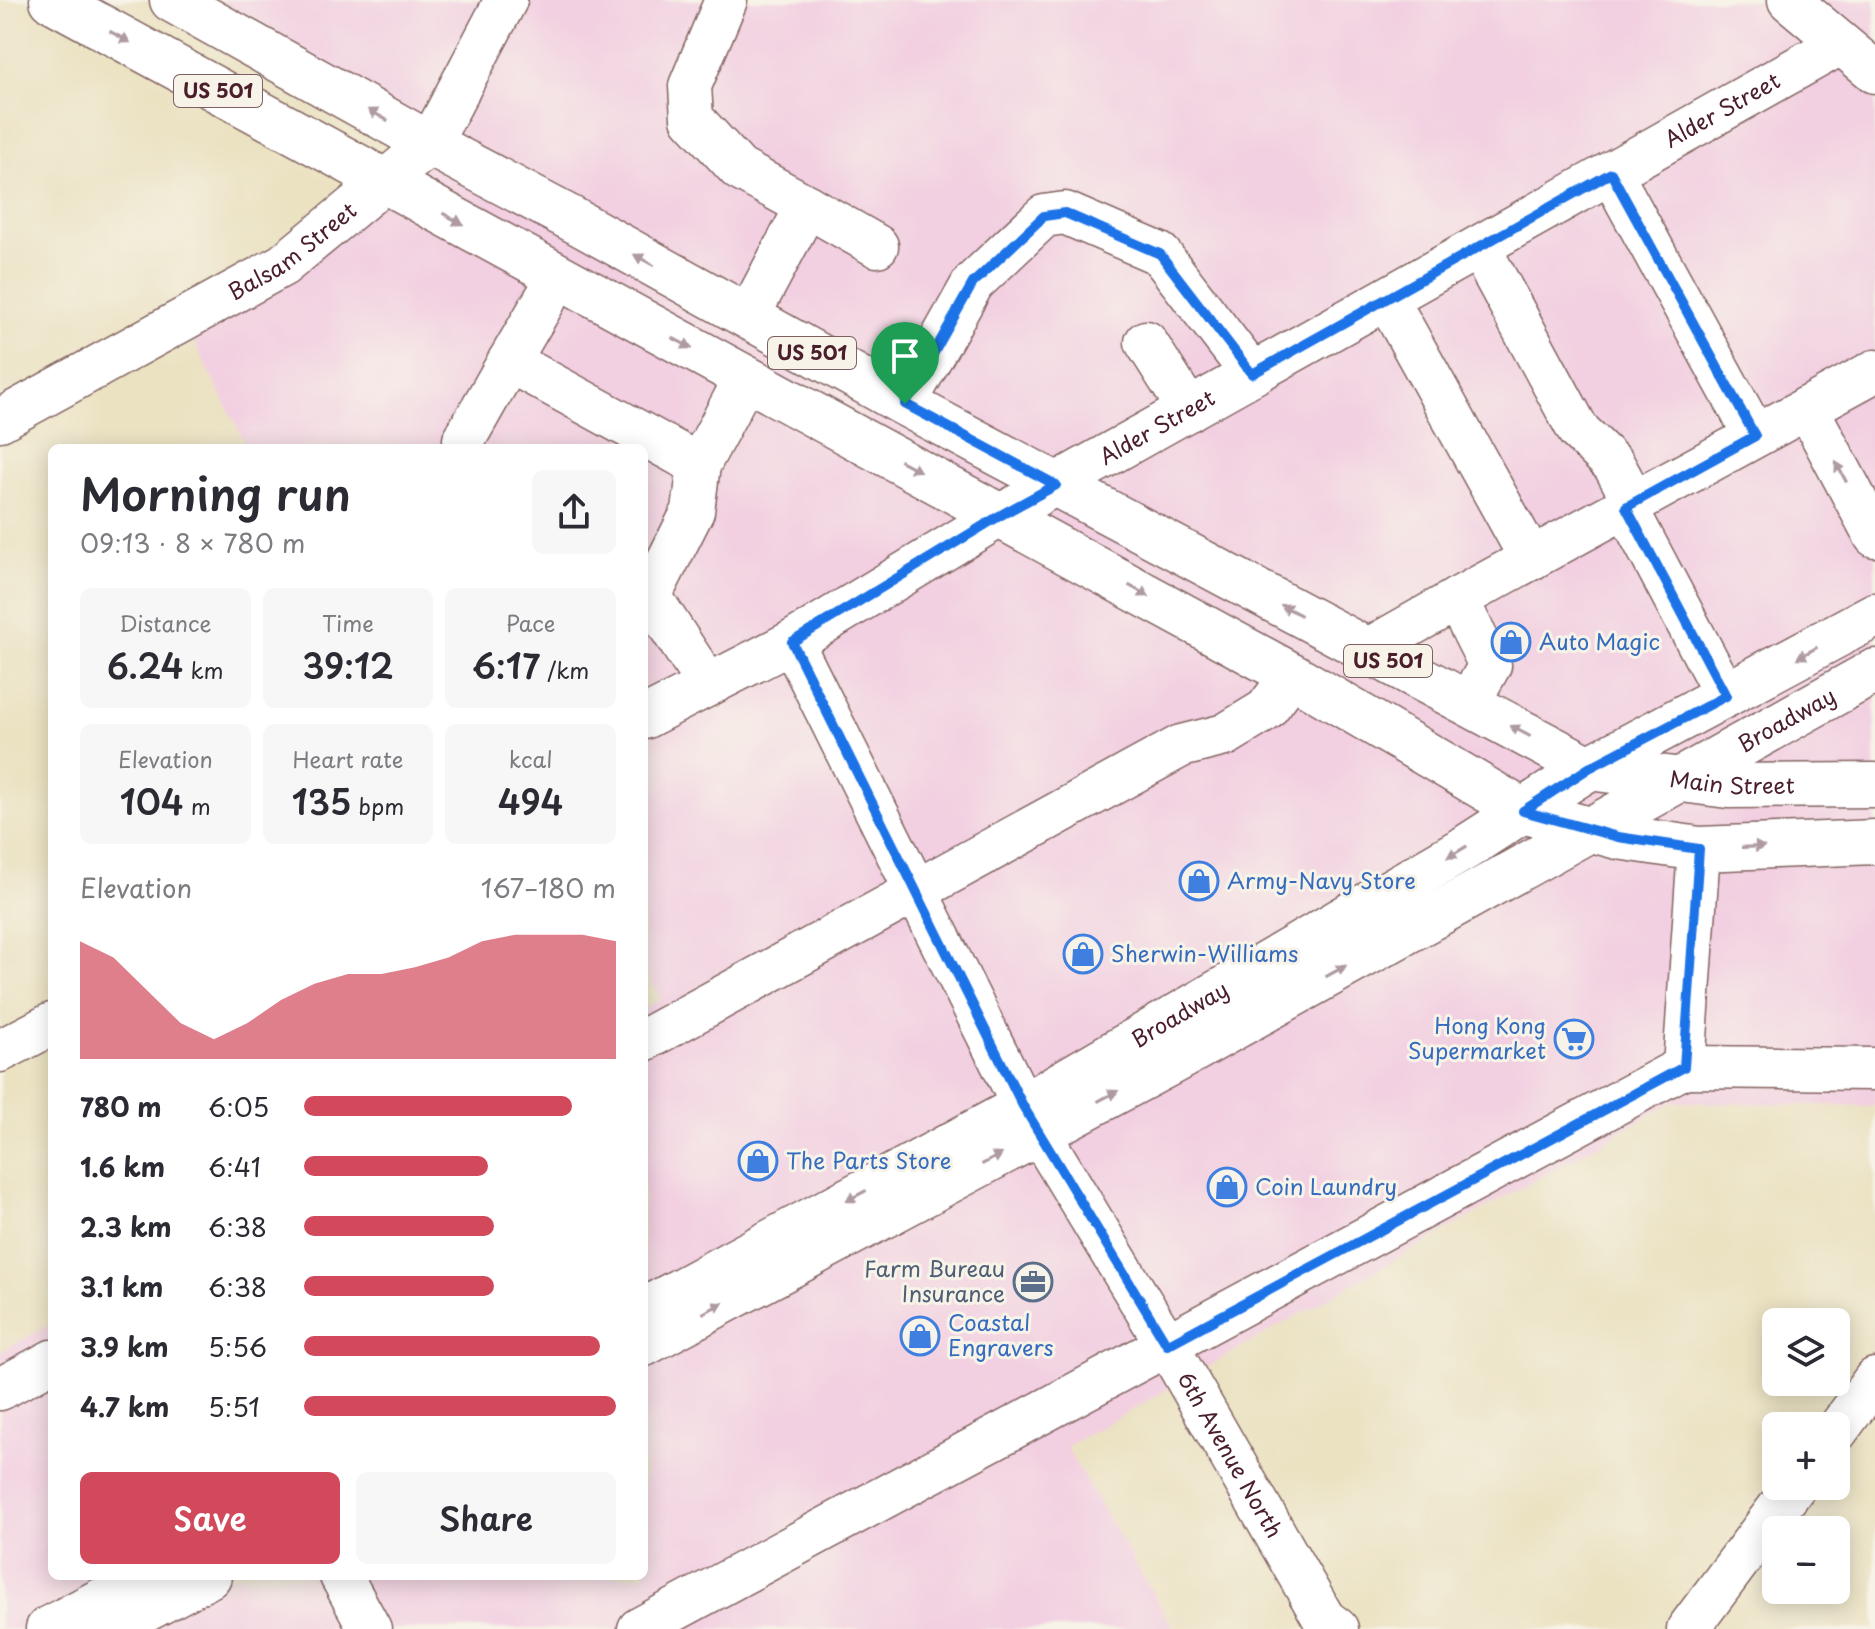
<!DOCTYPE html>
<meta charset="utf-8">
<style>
:root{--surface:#fff;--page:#f7f7f7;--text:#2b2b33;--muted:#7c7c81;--accent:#d1495b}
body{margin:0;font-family:"Playpen Sans",sans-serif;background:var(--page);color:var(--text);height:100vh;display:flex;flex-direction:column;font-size:30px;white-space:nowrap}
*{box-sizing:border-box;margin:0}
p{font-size:26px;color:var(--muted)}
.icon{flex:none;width:44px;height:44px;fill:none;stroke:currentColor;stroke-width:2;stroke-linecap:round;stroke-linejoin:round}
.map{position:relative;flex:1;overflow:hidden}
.side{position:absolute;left:48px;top:444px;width:600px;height:1136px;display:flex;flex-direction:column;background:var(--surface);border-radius:12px;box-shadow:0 4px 20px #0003}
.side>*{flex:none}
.controls{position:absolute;left:1762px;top:1308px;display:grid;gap:16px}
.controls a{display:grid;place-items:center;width:88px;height:88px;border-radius:12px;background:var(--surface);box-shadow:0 4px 20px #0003;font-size:40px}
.pin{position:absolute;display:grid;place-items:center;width:68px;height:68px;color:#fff;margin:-82px -34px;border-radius:50% 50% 50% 0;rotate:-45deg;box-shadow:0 0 8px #0007}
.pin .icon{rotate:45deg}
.round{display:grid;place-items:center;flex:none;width:84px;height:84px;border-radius:12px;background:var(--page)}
.head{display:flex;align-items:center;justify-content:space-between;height:136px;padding:0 32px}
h1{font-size:44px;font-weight:600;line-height:60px}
.stats{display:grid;grid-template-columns:repeat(3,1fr);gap:12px;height:136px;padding:8px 32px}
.stats div{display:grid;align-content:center;border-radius:12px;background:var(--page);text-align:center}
.stats b{font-size:34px;font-weight:600}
.stats small{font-size:22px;font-weight:400}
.stats p{font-size:22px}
.chart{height:224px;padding:16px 32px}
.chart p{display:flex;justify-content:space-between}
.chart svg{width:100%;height:144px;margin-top:8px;fill:var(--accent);opacity:.7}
.primary-button{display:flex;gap:16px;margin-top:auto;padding:16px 32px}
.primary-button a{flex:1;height:92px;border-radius:12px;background:var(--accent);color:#fff;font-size:32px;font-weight:600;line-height:92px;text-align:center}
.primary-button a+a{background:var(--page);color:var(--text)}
ul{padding:0 32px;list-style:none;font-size:26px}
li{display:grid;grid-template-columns:128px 96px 1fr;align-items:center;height:60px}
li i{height:20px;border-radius:10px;background:var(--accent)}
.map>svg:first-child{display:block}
</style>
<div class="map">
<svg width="1875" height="1629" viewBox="0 0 1875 1629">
<rect width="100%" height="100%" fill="#f7f3e8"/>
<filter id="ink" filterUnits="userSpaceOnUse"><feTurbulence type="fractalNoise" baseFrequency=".0125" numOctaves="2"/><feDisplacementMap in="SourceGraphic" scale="16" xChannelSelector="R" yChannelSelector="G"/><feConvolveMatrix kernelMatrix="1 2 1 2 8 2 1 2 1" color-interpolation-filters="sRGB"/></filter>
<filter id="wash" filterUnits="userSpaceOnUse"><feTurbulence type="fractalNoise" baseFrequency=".006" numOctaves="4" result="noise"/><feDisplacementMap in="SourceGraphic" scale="32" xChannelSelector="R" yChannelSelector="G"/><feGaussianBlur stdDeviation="1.8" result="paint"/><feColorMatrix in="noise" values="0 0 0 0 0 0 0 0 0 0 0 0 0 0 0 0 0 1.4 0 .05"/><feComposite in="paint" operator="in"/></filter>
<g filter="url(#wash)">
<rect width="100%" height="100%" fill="#ebe2c2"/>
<path fill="#f2cfe1" d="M172,0H1875V1106L1672,1102L1066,1447L1174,1629H0V1352L52,1324V1576H644V1008L661,999L644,967V448H248L183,320L430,144Z"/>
</g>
<g filter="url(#ink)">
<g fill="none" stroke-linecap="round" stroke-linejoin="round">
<g stroke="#826360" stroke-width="45">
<g id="minor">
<path d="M726,0L690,86L692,118L739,169L807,206L748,317"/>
<path d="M1789,0L1875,72"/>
<path d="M1611,173L1755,436"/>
<path d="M807,206L877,246"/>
<path d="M1479,247L1578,430L1614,465L1634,502"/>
<path d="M559,276L509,361L699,465L746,377"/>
<path d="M1387,299L1531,559"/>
<path d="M1146,342L1189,410"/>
<path d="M905,404L973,283L1044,216L1065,213L1160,254L1252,374"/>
<path d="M1807,408L1875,536"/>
<path id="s1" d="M0,420L283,265L430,144L506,0"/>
<path d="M464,440L509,361"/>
<path d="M699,465L693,511L650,596L708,685"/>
<path d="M1626,507L1726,696"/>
<path d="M1457,599L1875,371"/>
<path id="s2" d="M792,642L1023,1106L1167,1345L1324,1619L1337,1629"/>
<path d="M1367,650L1457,599L1490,665L1468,704"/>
<path id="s3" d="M644,718L792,642L1001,515L1840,44"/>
<path d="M1699,849L1684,1067L1875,1069"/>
<path d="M644,1040L1181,746L1225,735L1266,710L1292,675"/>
<path d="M0,1051L52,1024"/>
<path d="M0,1389L52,1361"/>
<path d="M1836,1432L1875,1379"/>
<path d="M341,1576L370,1629"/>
<path d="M639,1629L1684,1067"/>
<path d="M1688,1629L1795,1486"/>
</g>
</g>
<g stroke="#826360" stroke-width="47">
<g id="major">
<path d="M52,0L1292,675L1523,811L1618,837L1699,849L1875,842"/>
<path id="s4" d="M172,0L430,144L570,218L905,404L1589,768L1728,786L1875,785"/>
<path id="s5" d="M644,1310L1023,1106L1465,848L1589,768L1875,615"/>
<path id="s6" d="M644,1344L1172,1062L1875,671"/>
<path d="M48,1629L138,1581"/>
<path d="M109,1629L209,1576"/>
</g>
</g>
<use href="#minor" stroke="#fff" stroke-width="42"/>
<use href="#major" stroke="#fff" stroke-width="44"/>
</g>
<defs><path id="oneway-solid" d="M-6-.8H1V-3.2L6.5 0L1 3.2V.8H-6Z" transform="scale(2)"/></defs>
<g fill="#ae9aa0">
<use href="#oneway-solid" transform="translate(120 37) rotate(29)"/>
<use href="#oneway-solid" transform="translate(378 115) rotate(-151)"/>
<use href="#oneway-solid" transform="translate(453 219) rotate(29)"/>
<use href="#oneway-solid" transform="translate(644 260) rotate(-151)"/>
<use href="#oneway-solid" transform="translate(682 343) rotate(28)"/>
<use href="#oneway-solid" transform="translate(910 466) rotate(28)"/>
<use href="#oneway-solid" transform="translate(1841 472) rotate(-118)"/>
<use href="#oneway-solid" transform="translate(1139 591) rotate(29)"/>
<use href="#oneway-solid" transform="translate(1291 610) rotate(-152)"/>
<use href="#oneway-solid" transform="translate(1807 653) rotate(151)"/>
<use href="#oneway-solid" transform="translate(1520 731) rotate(-152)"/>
<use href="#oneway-solid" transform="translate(1753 847) rotate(-2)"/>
<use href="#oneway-solid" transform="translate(1457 852) rotate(149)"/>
<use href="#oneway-solid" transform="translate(1336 971) rotate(-29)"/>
<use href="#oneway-solid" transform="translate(1108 1096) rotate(-28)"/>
<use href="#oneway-solid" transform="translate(992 1159) rotate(-28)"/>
<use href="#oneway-solid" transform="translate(856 1196) rotate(152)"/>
<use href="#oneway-solid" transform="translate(713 1308) rotate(-28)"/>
</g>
</g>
<g fill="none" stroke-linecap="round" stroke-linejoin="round" filter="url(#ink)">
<g stroke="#fff" stroke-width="16">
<path id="route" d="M1611,173L1755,436L1626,507L1726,696L1589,768L1523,811L1618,837L1699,849L1684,1067L1167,1345L1023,1106L792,642L1001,515L1056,485L905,404L973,283L1044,216L1065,213L1160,254L1252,374Z"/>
</g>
<use href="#route" stroke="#1a73e8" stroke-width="10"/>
</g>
<defs>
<g id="shop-ring" transform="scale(2)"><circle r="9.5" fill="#f7f3e8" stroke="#3f7fe0" stroke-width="1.5"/><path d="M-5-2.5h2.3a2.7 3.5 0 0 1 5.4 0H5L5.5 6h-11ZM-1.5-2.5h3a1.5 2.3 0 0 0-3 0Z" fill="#3f7fe0"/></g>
<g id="supermarket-ring" transform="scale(2)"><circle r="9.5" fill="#f7f3e8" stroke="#3f7fe0" stroke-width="1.5"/><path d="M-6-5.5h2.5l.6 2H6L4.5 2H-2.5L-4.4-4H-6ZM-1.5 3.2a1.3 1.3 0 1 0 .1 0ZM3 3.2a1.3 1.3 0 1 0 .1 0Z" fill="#3f7fe0"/></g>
<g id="office-ring" transform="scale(2)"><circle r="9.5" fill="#f7f3e8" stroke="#5c6f8a" stroke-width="1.5"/><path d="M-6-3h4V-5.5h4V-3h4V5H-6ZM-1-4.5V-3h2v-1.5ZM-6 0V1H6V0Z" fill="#5c6f8a"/></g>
</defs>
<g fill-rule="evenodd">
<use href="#shop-ring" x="1511" y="642"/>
<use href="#shop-ring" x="1199" y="881"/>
<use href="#shop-ring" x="1083" y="954"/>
<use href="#supermarket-ring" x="1574" y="1039"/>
<use href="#shop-ring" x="758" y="1161"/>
<use href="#shop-ring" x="1227" y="1187"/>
<use href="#office-ring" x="1033" y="1282"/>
<use href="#shop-ring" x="920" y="1336"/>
</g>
<g text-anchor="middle" stroke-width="6" stroke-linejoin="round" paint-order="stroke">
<g fill="#f7f3e8" stroke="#7e5f64" stroke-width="2">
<rect x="174" y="75" width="88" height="32" rx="6"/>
<rect x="768" y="337" width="88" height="32" rx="6"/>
<rect x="1344" y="645" width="88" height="32" rx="6"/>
</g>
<g font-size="20" font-weight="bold" fill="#4a1f2b">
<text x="218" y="98">US 501</text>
<text x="812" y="360">US 501</text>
<text x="1388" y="668">US 501</text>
</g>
<g font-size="22" fill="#4a1f2b" stroke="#f7f3e8">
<text dy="8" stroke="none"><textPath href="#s3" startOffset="1238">Alder Street</textPath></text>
<text dy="8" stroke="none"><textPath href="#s1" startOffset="338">Balsam Street</textPath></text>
<text dy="8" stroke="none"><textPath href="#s3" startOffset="590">Alder Street</textPath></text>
<text dy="8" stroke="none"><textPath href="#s6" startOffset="1302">Broadway</textPath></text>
<text dy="8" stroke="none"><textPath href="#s4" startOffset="1756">Main Street</textPath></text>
<text dy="8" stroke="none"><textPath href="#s5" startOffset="612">Broadway</textPath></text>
<text dy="8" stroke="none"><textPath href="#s2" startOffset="924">6th Avenue North</textPath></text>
</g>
<g font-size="22" fill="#366cbe" stroke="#f7f3e8" text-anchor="start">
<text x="1539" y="650">Auto Magic</text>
<text x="1227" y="889">Army-Navy Store</text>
<text x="1111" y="962">Sherwin-Williams</text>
<text x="1546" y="1034" text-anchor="end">Hong Kong<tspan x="1546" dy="25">Supermarket</tspan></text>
<text x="786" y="1169">The Parts Store</text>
<text x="1255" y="1195">Coin Laundry</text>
<text x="948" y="1331">Coastal<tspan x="948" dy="25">Engravers</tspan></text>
</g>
<g font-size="22" fill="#4e5e75" stroke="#f7f3e8" text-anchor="end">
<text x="1005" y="1277">Farm Bureau<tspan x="1005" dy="25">Insurance</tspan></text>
</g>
</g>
</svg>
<div class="controls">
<a><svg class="icon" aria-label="layers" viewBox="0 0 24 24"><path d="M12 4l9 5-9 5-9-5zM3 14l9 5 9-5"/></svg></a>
<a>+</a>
<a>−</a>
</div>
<div class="pin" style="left:905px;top:404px;background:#1e9e55"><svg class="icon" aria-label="arrive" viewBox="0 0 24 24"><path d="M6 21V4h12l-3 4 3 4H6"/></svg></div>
<section class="side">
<div class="head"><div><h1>Morning run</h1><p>09:13 · 8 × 780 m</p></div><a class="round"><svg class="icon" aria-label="share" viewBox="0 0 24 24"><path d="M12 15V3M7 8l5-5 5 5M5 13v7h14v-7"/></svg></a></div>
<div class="stats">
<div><p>Distance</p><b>6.24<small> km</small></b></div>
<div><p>Time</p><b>39:12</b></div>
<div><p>Pace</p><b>6:17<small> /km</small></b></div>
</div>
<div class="stats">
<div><p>Elevation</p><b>104<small> m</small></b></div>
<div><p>Heart rate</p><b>135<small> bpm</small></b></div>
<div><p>kcal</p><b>494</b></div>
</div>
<div class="chart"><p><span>Elevation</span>167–180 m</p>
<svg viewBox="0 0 160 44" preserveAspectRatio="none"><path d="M0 44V8L10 13L20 23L30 33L40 38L50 33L60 26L70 21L80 18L90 18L100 16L110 13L120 8L130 6L140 6L150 6L160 8V44z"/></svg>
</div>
<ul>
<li><b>780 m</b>6:05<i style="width:86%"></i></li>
<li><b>1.6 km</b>6:41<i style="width:59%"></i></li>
<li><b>2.3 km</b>6:38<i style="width:61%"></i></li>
<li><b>3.1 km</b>6:38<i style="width:61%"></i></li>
<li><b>3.9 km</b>5:56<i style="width:95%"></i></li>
<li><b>4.7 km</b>5:51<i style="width:100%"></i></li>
</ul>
<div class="primary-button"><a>Save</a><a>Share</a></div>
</section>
</div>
